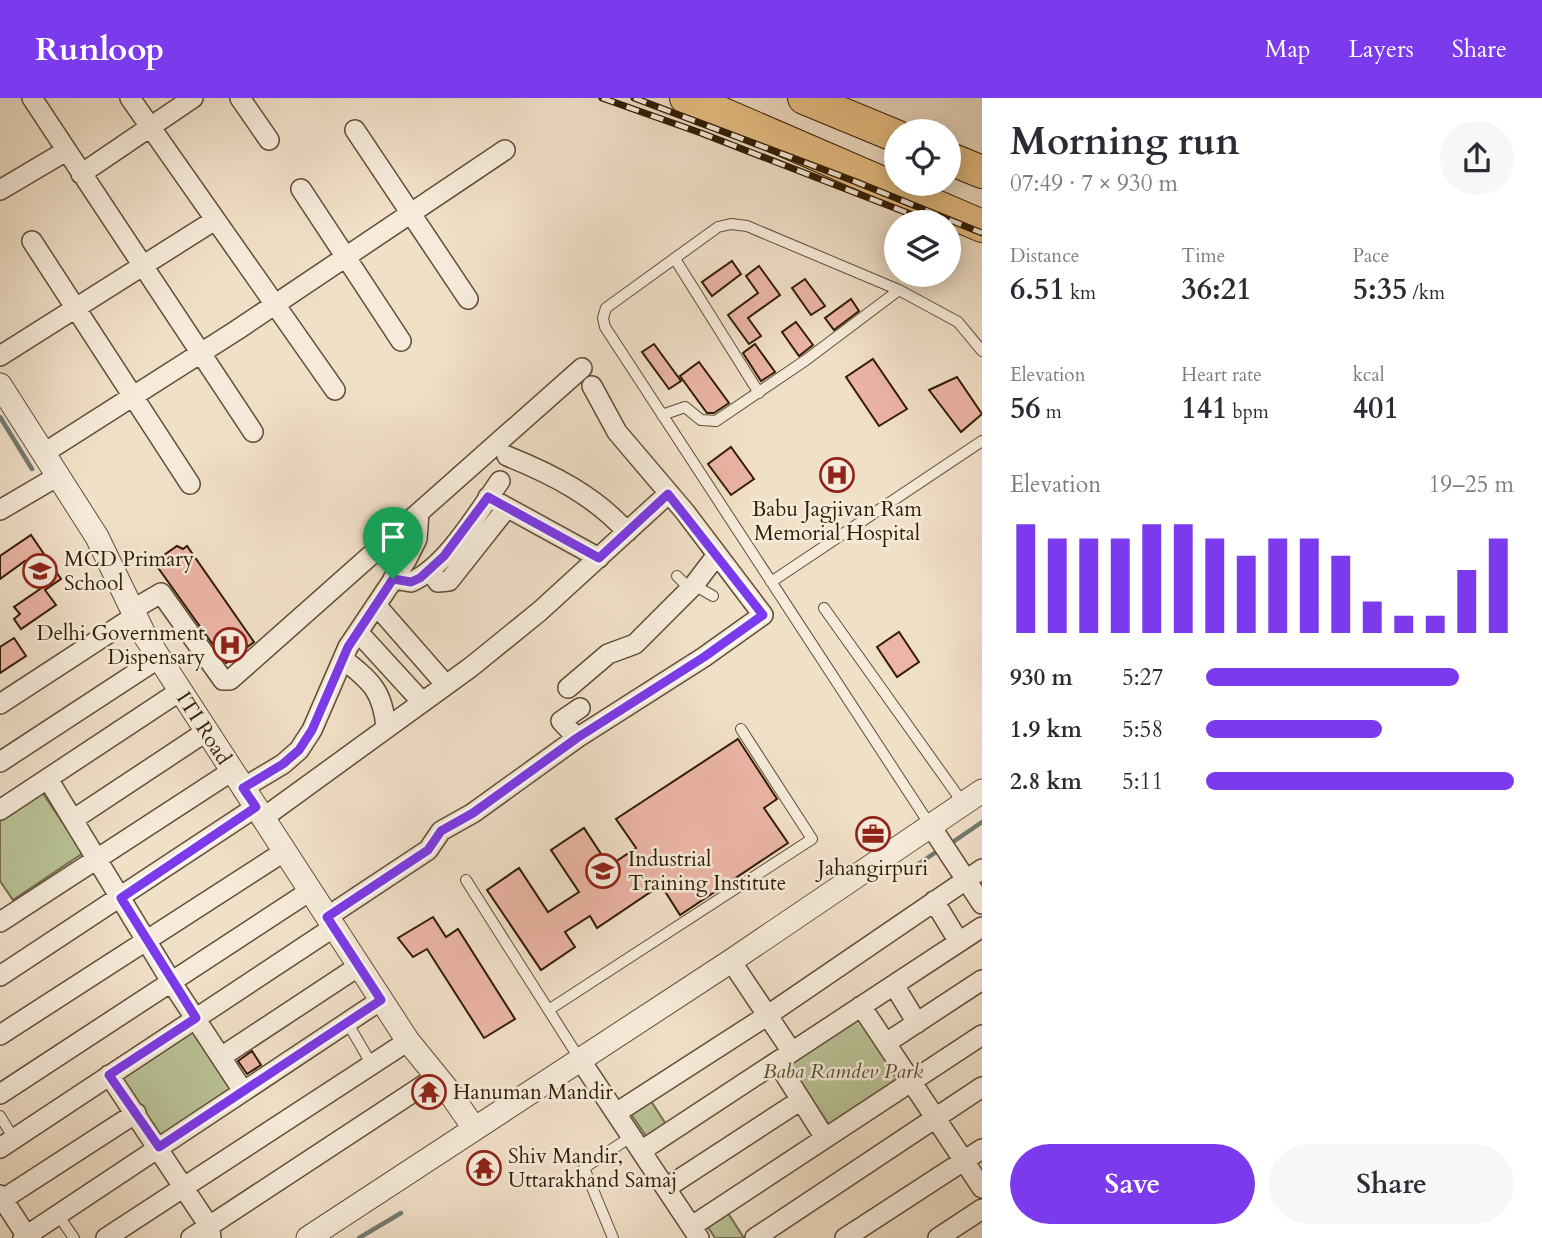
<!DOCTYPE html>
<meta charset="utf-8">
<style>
:root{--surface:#fff;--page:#f7f7f7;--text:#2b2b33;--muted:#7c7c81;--accent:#7c3aed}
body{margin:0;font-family:Cardo,serif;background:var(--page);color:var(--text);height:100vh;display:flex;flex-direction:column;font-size:26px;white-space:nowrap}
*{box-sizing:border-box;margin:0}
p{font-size:23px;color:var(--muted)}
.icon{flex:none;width:38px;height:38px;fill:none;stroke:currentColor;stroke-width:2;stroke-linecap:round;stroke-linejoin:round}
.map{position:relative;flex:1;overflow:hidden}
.panel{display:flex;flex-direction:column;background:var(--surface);width:560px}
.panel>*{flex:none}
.controls{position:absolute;left:884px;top:21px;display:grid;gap:14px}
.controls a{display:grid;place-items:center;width:77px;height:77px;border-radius:50%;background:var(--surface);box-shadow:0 4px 18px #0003;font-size:35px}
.pin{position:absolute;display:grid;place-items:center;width:60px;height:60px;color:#fff;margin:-72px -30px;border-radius:50% 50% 50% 0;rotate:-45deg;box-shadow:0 0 7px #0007}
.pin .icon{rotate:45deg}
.round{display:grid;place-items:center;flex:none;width:74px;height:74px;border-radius:37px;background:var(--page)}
.headline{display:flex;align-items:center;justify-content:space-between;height:119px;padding:0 28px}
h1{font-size:38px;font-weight:800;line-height:52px}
.metrics{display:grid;grid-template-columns:repeat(3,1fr);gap:10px;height:119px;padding:7px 28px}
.metrics div{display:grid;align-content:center}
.metrics b{font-size:30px;font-weight:800}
.metrics small{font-size:19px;font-weight:400}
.metrics p{font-size:19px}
.chart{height:196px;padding:14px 28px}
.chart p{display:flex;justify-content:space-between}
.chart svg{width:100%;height:126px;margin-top:7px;stroke:var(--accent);stroke-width:6}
.button{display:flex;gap:14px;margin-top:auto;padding:14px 28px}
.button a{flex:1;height:80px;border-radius:42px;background:var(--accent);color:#fff;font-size:28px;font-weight:800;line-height:80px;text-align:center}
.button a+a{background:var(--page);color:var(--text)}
ul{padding:0 28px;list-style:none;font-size:23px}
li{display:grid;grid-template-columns:112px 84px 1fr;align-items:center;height:52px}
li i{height:18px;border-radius:9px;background:var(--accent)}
header{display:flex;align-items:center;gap:42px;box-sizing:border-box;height:98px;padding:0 35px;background:var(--accent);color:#fff}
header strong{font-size:33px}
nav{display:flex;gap:38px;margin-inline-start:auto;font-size:24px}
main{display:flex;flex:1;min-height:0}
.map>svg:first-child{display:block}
</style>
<header>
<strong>Runloop</strong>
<nav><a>Map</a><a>Layers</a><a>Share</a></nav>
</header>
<main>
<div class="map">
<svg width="982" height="1140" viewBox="0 0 982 1140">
<rect width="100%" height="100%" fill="#f1e0c8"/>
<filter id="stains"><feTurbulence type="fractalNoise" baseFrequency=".00286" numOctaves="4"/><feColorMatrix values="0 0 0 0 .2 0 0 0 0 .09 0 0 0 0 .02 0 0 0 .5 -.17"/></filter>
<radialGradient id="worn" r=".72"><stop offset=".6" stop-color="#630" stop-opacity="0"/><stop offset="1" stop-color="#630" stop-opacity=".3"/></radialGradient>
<path fill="#b9c296" stroke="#756f4c" stroke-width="2" d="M42,694L83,755L13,802L0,783V722Z
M858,919L899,980L829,1027L788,965Z
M194,929L235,990L159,1040L119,979Z
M651,1003L669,1031L650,1044L631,1016Z
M726,1112L744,1140H715L706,1126Z"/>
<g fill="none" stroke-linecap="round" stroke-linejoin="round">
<path stroke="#717b72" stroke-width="4.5" d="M0,319L32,371
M950,746L982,724
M911,771L939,752
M359,1140L401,1115"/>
</g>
<path fill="#ecb5a6" stroke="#311c03" stroke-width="2" d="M732,163L741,176L712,198L702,184Z
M759,168L780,197L748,220L761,238L749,246L728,217L758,195L746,178Z
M805,181L825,208L811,217L792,190Z
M851,201L859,213L834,232L825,220Z
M796,224L813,247L799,258L782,234Z
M654,246L681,283L669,291L642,254Z
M755,246L775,274L761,283L743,255Z
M873,261L907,311L879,328L846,279Z
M699,264L729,305L714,315H707L680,278Z
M957,279L982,316L961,334L929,292Z
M731,349L754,381L731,397L708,366Z
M31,437L61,481L45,492L56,507L21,531L14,521L20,516L14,509L43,489L25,463L0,481V458Z
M177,448L183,451L187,448L254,544L226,565L154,464Z
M899,534L919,564L897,579L877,549Z
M14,540L26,558L0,575V549Z
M738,641L777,701L764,710L788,745L680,817L661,787L597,830L590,818L565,834L575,849L541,872L487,792L519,770L548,814L579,794L551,752L584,730L609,768L636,750L616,721Z
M433,819L446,839L458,831L515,921L484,940L427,851L413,859L398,840Z
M252,953L261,967L247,976L238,963Z"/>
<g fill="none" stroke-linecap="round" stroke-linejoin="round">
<g stroke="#614d34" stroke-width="12">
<path id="service" d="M675,161L759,295
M662,317L685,309L701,322L716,323L806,262L899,192
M677,478L690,491
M771,484L982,343
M694,487L713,498
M824,510L963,705
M930,727L605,229L603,220L606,210L718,129L731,126L747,128L899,192L958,224L982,253
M466,782L579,960
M550,911L812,741L741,631
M347,924L372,967
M0,1018L14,1041
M58,1117L74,1140
M613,1140L584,1070L632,1038"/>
</g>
<g stroke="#614d34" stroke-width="22">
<path id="minor" d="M32,0L253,334
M130,0L335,292
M240,0L269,42
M355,32L468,201
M81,76L193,0
M301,91L401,243
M0,92L66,53
M32,143L190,386
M0,258L215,122
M44,355L237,232L505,52
M507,358C552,376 595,398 627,434
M488,399L599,460
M0,412L58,378
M430,473L438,484L449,483L506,411
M393,481L411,484C447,468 478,414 500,383
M376,507L446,587
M132,512L161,495L223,582H230L582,270
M358,534L422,604
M343,561C371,583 383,593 386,630
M568,590L608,556L635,546L694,487L716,458
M0,606L135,518
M577,640L561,623L580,610
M0,664L159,560
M48,681L172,885L243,993
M243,690L283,666L299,652L312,632L348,549L407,461L417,441L419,415
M0,712L180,593
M263,720L471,569L540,513L668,396
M74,721L207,633
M930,727L982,806
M934,803L959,844
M327,819L428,752L441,733L473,715L577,640L704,559L763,517L685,414L617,334L592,288
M0,824L232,673
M731,863L792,954
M0,878L256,709
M894,887L917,925
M861,908L982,1090
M0,937L285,753
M886,945L982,882
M221,959L359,868
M579,960L699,1140
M777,964L825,1040
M109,977L209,1128L211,1139
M0,996L310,793
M616,1015L768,917L982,771
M0,1050L334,829
M641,1053L982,829
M666,1090L801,1002
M0,1097L28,1140
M0,1103L136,1015
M692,1128L982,937
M23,1140L381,902
M106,1140L408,943
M191,1140L436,979
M755,1140L982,989
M845,1140L982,1051
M938,1140L982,1111"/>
</g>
<g stroke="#614d34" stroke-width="25">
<path id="tertiary" d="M0,287L97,439L145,538L408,943L447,991L474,1030
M308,1140L731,863L982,693"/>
</g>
<g stroke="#311c03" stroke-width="34">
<path id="trunk" d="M686,0L982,128
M804,0L896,38
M948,60L982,74"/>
</g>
<use href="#service" stroke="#f6ebdb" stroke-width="10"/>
<use href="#minor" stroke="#f6ebdb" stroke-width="19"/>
<use href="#tertiary" stroke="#f6ebdb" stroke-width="23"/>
<use href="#trunk" stroke="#e8c084" stroke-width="32"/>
<g stroke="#311c03" stroke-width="7">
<path id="rail" d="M602,0L701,35L931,124
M634,0L854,83L982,135"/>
</g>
<use href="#rail" stroke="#f6ebdb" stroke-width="4.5" stroke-dasharray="13" stroke-linecap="butt"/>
</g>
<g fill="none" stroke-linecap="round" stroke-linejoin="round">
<g stroke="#fff" stroke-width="14">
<path id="route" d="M668,396L763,517L704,559L577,640L473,715L441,733L428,752L327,819L381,902L159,1049L109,977L196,920L121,800L256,709L243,690L283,666L299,652L312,632L348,549L393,481L411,484L420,480L444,458L488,399L599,460Z"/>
</g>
<use href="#route" stroke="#7c3aed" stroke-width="9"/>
</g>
<defs>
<g id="hospital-ring" transform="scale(1.75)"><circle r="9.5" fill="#f6ebdb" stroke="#8f2418" stroke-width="1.5"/><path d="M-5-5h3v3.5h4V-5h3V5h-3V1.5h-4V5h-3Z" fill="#8f2418"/></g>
<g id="school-ring" transform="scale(1.75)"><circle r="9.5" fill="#f6ebdb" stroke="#8f2418" stroke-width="1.5"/><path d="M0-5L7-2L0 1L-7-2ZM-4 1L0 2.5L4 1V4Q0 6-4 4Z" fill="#8f2418"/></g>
<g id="office-ring" transform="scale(1.75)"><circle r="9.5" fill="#f6ebdb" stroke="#8f2418" stroke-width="1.5"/><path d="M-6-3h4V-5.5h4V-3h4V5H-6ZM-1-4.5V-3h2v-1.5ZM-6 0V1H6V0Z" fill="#8f2418"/></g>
<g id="university-ring" transform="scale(1.75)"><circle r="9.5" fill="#f6ebdb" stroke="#8f2418" stroke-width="1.5"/><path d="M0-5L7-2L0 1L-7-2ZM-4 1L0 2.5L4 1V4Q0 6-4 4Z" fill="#8f2418"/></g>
<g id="temple-ring" transform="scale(1.75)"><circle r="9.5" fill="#f6ebdb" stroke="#8f2418" stroke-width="1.5"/><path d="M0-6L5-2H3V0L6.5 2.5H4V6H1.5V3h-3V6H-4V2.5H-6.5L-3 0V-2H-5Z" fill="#8f2418"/></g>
</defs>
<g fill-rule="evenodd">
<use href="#hospital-ring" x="837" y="377"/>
<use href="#school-ring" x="40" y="473"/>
<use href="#hospital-ring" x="230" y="547"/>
<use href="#office-ring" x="873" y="736"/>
<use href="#university-ring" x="603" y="773"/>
<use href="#temple-ring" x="429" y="994"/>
<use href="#temple-ring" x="484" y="1070"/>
</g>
<g text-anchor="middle" stroke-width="5" stroke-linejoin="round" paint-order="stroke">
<g font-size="21" fill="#311c03" stroke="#f6ebdb" text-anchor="start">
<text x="837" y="418" text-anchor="middle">Babu Jagjivan Ram<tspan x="837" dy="24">Memorial Hospital</tspan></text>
<text x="64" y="468">MCD Primary<tspan x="64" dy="24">School</tspan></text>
<text x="205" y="542" text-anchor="end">Delhi Government<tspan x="205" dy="24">Dispensary</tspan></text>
<text x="628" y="768">Industrial<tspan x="628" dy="24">Training Institute</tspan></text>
<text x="873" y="777" text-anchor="middle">Jahangirpuri</text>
<text x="453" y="1001">Hanuman Mandir</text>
<text x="508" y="1065">Shiv Mandir,<tspan x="508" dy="24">Uttarakhand Samaj</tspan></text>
</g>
<g font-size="21" fill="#311c03" stroke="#f6ebdb">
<text transform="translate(204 630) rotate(57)" y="7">ITI Road</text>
</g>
<g font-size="21" font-style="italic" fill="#5a4e2f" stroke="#f6ebdb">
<text x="843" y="980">Baba Ramdev Park</text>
</g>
</g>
<rect width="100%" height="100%" filter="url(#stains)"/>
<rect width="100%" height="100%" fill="url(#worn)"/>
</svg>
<div class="controls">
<a><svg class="icon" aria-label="locate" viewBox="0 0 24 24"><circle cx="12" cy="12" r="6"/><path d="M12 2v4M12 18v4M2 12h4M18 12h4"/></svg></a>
<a><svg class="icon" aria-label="layers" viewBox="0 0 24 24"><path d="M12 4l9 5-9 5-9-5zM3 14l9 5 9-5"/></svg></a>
</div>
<div class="pin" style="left:393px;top:481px;background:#1e9e55"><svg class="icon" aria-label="arrive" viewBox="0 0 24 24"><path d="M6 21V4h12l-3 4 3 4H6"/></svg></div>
</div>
<section class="panel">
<div class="headline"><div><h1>Morning run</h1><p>07:49 · 7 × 930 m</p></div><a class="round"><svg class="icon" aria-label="share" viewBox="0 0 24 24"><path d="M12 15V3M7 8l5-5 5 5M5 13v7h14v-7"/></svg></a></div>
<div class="metrics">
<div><p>Distance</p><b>6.51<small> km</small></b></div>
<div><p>Time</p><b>36:21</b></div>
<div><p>Pace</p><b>5:35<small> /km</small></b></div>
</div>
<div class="metrics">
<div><p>Elevation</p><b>56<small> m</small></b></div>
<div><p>Heart rate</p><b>141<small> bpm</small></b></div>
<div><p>kcal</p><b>401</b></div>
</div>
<div class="chart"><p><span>Elevation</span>19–25 m</p>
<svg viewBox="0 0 160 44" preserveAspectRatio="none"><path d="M5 44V6M15 44V11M25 44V11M35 44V11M45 44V6M55 44V6M65 44V11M75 44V17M85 44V11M95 44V11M105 44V17M115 44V33M125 44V38M135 44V38M145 44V22M155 44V11"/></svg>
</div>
<ul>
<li><b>930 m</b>5:27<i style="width:82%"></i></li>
<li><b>1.9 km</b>5:58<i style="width:57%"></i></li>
<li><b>2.8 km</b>5:11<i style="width:100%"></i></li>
</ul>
<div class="button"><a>Save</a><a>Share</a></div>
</section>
</main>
